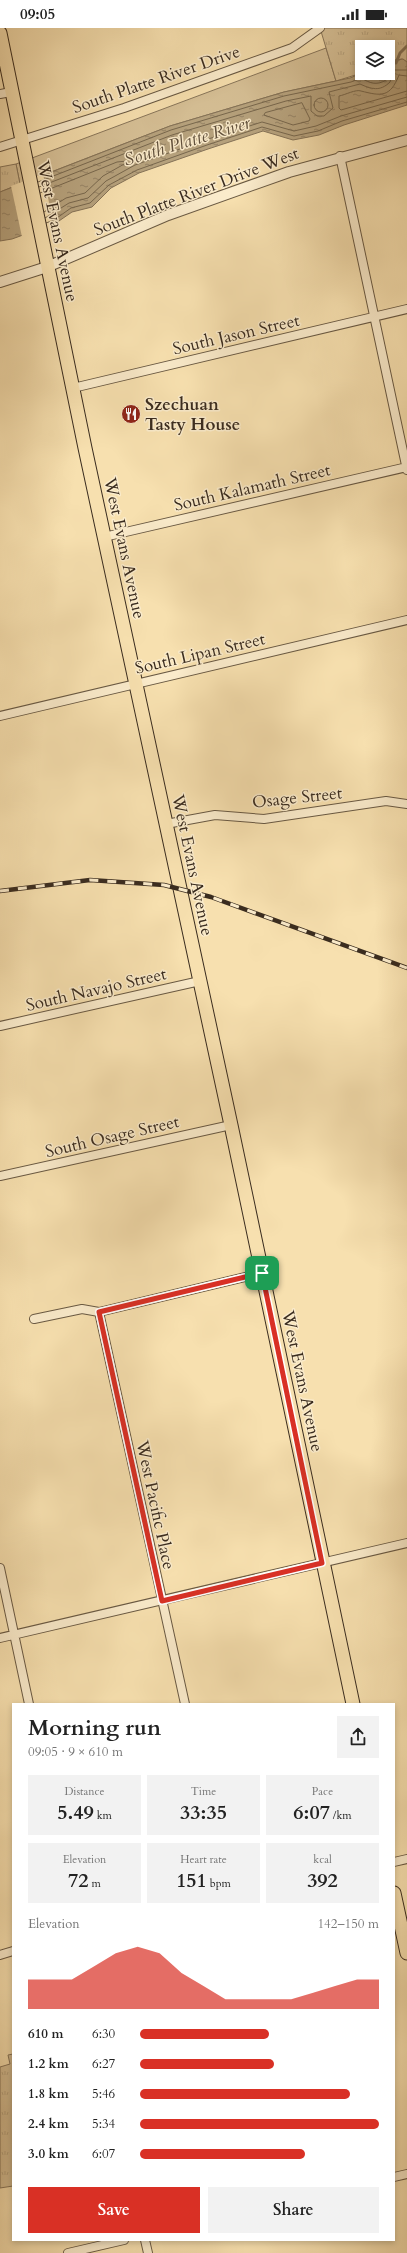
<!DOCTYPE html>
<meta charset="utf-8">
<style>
:root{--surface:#fff;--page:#f2f2f2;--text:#222;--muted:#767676;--accent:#d93025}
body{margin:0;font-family:Cardo,serif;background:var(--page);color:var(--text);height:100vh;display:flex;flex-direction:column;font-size:15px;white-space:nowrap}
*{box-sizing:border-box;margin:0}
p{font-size:13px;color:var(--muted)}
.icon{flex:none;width:22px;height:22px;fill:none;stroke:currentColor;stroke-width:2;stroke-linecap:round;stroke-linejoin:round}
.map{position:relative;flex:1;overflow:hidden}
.side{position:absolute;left:12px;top:1675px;width:383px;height:538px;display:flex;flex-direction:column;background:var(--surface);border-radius:0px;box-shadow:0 2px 6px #0003}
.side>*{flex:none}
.tools{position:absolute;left:355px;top:12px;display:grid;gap:8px}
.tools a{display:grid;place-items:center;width:40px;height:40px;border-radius:0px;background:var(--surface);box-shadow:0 2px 6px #0003;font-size:20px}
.pin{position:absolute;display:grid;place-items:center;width:34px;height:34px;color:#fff;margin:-17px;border-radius:8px;box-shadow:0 2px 6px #0006}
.round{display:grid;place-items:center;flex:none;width:42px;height:42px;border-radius:0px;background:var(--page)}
.overview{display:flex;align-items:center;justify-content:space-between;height:68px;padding:0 16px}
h1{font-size:22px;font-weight:700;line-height:30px}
.metrics{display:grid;grid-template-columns:repeat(3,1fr);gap:6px;height:68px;padding:4px 16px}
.metrics div{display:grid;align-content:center;border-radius:0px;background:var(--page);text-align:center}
.metrics b{font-size:20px;font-weight:700}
.metrics small{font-size:11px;font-weight:400}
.metrics p{font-size:11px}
.chart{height:112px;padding:8px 16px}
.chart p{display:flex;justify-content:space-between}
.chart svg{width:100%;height:72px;margin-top:4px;fill:var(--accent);opacity:.7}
.action{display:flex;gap:8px;margin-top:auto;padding:8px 16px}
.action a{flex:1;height:46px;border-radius:0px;background:var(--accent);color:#fff;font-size:16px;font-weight:700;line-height:46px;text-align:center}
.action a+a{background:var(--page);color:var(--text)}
ul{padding:0 16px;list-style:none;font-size:13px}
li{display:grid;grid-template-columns:64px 48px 1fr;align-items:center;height:30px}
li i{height:10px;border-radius:5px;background:var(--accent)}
.status{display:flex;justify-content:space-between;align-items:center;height:28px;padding:0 20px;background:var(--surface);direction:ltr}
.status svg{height:11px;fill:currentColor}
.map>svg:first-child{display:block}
</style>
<div class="status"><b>09:05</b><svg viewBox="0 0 49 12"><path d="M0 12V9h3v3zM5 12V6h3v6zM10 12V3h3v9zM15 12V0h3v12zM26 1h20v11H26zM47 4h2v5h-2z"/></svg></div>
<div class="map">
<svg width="407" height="2225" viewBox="0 0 407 2225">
<defs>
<pattern id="park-tufts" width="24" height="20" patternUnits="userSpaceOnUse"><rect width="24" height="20" fill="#d7c197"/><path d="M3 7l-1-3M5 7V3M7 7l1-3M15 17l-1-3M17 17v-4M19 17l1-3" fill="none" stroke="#b9a682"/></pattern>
<pattern id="water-ripples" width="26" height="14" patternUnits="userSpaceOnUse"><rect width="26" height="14" fill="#b7a37e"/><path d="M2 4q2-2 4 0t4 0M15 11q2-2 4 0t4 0" fill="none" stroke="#968567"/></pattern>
</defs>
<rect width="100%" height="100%" fill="#f7e0af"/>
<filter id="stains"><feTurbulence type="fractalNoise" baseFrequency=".005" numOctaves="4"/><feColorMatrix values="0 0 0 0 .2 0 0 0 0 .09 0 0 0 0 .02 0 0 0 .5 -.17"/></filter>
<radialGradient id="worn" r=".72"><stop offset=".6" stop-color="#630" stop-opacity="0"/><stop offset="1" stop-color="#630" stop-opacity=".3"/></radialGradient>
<path fill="#d7c197" stroke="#88765b" d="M326,20L336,53L284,64L170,98L20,156L16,136Z"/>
<path fill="url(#park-tufts)" stroke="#88765b" d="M320,0H407V34L402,31L390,33L388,36V19H362V45L336,53Z
M362,45H384L383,49C374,54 369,51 362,45Z
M16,136L20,156L0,164V139Z
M13,2026V2158L0,2160V2039L10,2036L8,2027Z"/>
<path fill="url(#water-ripples)" stroke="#857358" d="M403,31L407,34V77L344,97L319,107L293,112L263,103L208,121L139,145L111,160L92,179L72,184L56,195L12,211L0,213V164L170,98L284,64L350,50L362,45C369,51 374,54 383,49L384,45H388L390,33Z"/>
<path fill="#f7e0af" d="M43,146L54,198L22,209L11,158Z"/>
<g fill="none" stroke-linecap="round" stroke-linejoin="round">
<path stroke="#78684e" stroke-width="1" d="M407,48L399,47C390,70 381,68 361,63C356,61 345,67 339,68V80L341,82L407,63
M314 77a7 7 0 1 1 14 0a7 7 0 1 1-14 0Z
M302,75L310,91L309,93L293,97L264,87L265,85Z
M38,154L171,102L284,68L351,54L361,50C370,55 376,58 386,52L387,45
M39,159L172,107L286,73L311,68V83L317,88H324L333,80L329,64L360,56C371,61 380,64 390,54L393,42H407
M40,165L117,134L127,133L126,135L103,148L85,165L66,170L44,184
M45,190L69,175L88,170L106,153L135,137L205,112L262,94L294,103L316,98L341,88L407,69
M46,195L54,192L71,180L90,175L109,157L137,142L207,117L262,99L294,108L318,103L342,93L407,74"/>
<path stroke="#857358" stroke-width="3" d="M396,35L400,25L407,18"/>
<g stroke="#695943" stroke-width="10">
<path id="minor" d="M0,66L11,64
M0,119L124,80L292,20L320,0
M340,128L407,442
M73,360L407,281
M104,509L407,439
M0,688L407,592
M166,796L215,787L264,791L386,773L407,776
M0,998L200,953
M0,1148L231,1097
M99,1284L185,1676
M34,1291L82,1281L99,1284L262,1245
M0,1540L29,1676
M0,1610L407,1515
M394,1834L407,1831
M0,1927L13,1923
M394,2149L407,2146
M145,2212L148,2225
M68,2225L124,2212"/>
</g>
<g stroke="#695943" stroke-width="12">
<path id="tertiary" d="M0,254L47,239L168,187L289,144L407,112"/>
</g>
<g stroke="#3a2c1f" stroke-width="15">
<path id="primary" d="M0,5L85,420L231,1097L353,1676
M394,1865L407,1925"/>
</g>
<use href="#minor" stroke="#faebcb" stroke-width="8"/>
<use href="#tertiary" stroke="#faebcb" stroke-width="10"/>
<use href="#primary" stroke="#f7e0af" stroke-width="13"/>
<g stroke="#3a2c1f" stroke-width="4.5">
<path id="rail" d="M0,863L90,852L164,857L211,869L407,940"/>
</g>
<use href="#rail" stroke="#faebcb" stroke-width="3" stroke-dasharray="9" stroke-linecap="butt"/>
</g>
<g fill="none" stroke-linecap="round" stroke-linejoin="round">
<g stroke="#fff" stroke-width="8">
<path id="route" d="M262,1245L322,1535L162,1573L99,1284Z"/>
</g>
<use href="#route" stroke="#d93025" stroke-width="5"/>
</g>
<defs>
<g id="restaurant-disc" transform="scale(1)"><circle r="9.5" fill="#8f2418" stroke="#faebcb"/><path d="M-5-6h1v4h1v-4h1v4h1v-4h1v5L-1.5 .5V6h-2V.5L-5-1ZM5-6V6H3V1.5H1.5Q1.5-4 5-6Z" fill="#fff"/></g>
</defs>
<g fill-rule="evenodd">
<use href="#restaurant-disc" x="131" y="386"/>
</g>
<g text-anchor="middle" stroke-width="3" stroke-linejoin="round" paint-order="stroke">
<g font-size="17" fill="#3a2c1f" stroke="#faebcb">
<text transform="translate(156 51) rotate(-19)" y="6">South Platte River Drive</text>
<text transform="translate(196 163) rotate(-21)" y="6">South Platte River Drive West</text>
<text transform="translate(58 203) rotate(78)" y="6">West Evans Avenue</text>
<text transform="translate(236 306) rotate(-13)" y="6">South Jason Street</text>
<text transform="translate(252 459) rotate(-13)" y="6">South Kalamath Street</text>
<text transform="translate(125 520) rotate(78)" y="6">West Evans Avenue</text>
<text transform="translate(200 625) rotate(-13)" y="6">South Lipan Street</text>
<text transform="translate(297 769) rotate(-6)" y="6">Osage Street</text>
<text transform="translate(193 837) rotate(78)" y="6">West Evans Avenue</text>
<text transform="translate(96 961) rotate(-13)" y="6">South Navajo Street</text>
<text transform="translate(112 1108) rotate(-13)" y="6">South Osage Street</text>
<text transform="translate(303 1353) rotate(78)" y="6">West Evans Avenue</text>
<text transform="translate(156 1477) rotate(78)" y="6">West Pacific Place</text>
</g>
<g font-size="17" font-weight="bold" fill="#3a2c1f" stroke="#faebcb" text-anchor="start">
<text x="145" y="382">Szechuan<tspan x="145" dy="20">Tasty House</tspan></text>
</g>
<g font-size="18" font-style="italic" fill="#60503c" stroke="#faebcb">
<text transform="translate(187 113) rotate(-17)" y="6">South Platte River</text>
</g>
</g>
<rect width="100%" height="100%" filter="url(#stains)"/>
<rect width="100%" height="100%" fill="url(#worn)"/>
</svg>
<div class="tools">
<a><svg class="icon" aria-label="layers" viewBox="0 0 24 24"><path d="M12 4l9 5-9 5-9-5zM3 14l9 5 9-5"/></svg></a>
</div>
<div class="pin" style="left:262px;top:1245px;background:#1e9e55"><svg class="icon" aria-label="arrive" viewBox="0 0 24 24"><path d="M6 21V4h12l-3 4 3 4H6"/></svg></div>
<section class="side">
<div class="overview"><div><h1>Morning run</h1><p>09:05 · 9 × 610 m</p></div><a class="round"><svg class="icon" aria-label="share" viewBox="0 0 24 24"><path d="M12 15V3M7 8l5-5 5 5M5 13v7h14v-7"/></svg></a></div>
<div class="metrics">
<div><p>Distance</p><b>5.49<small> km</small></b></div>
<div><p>Time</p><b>33:35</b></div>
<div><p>Pace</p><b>6:07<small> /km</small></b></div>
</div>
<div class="metrics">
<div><p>Elevation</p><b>72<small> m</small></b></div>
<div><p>Heart rate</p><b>151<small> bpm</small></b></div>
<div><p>kcal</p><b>392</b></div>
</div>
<div class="chart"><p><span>Elevation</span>142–150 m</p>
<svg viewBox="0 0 160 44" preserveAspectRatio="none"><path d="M0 44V26L10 26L20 26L30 18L40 10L50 6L60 10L70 22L80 30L90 38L100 38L110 38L120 38L130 34L140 30L150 26L160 26V44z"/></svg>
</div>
<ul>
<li><b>610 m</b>6:30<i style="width:54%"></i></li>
<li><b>1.2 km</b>6:27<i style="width:56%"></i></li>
<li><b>1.8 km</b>5:46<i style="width:88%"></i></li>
<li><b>2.4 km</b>5:34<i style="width:100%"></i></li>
<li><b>3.0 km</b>6:07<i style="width:69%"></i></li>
</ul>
<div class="action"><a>Save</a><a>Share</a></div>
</section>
</div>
